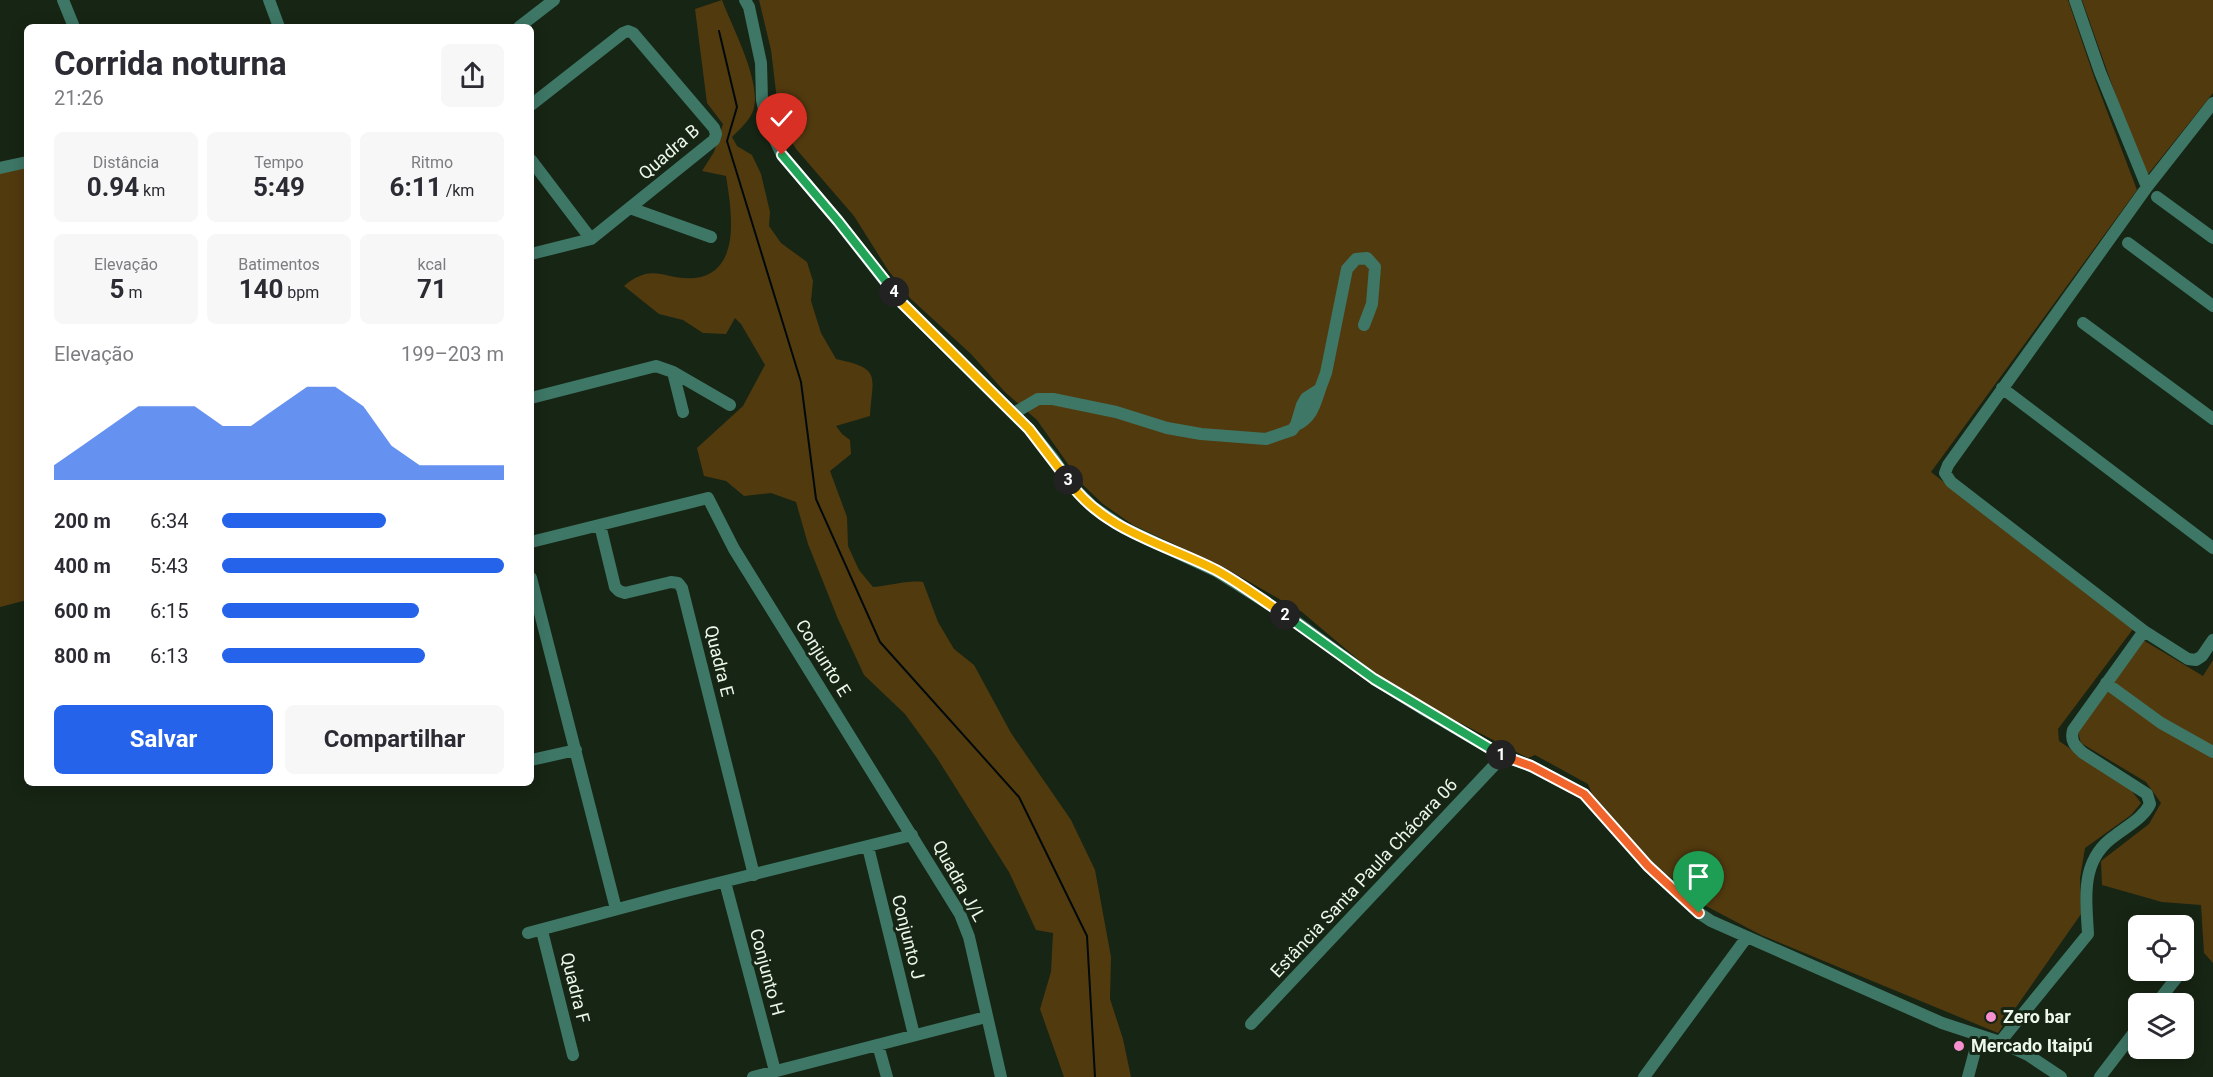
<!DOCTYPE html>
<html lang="pt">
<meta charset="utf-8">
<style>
:root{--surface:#fff;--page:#f7f7f7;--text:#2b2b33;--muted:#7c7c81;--accent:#2563eb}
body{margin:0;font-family:Roboto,sans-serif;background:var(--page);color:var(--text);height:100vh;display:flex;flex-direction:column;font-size:22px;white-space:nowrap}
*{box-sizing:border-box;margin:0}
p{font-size:20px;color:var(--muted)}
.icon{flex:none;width:33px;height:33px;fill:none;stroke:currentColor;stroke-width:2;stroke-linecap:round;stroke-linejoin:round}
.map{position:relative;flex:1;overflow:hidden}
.details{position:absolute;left:24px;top:24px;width:510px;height:762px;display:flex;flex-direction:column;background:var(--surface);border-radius:9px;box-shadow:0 3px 15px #0003}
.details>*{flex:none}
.buttons{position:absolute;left:2128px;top:915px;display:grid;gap:12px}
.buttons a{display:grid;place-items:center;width:66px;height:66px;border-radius:9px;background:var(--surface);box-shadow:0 3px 15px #0003;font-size:30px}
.pin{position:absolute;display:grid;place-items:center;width:51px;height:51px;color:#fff;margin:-62px -26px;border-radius:50% 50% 50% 0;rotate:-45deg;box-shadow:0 0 6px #0007}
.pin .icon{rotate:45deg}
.km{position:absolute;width:30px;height:30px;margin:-15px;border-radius:50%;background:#222;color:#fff;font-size:16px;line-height:30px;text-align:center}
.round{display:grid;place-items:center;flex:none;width:63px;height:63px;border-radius:9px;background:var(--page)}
.head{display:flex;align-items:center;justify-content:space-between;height:102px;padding:0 30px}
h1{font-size:33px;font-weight:700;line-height:45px}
.metrics{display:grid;grid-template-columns:repeat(3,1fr);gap:9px;height:102px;padding:6px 30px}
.metrics div{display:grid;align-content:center;border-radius:9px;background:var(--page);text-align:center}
.metrics b{font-size:26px;font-weight:700}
.metrics small{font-size:16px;font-weight:400}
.metrics p{font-size:16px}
.chart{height:168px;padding:12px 30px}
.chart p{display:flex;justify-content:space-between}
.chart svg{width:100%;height:108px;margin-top:6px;fill:var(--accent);opacity:.7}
.button{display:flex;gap:12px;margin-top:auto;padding:12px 30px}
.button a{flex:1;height:69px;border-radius:9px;background:var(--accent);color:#fff;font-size:24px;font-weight:700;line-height:69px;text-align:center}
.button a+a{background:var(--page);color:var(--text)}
ul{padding:0 30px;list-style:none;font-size:20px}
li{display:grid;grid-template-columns:96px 72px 1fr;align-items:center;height:45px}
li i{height:15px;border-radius:8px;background:var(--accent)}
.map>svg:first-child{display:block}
</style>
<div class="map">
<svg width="2213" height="1077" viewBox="0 0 2213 1077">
<rect width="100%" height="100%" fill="#172514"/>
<path fill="#523a0f" d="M722,0C732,27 763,84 753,111C749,121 740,129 732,137L737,146L752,155L761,174L770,212L769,226L781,243L807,262L813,281L811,301L821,333L836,359C883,369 872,376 870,416L836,426L842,434L850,440L851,454L830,471L847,517L848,546L859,570L873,587C890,586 906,580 923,582L938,622L954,649L974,665L1011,733L1071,820L1095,870L1111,957L1110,999L1123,1039L1131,1077H1064L1040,1009L1051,972L1053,933L1036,930L1009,872L937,758L905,714L864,675L838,619L808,544L796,502L771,493L744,496L726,481L704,476L697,448L743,406L765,365L741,324L735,318L726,334L703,333L683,320L659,314L624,286C654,261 664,281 695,278C743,272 731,208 726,176L702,171L714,152L723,124L707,103L695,9Z
M759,0H2068L2094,77L2137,190L1931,472L2133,629L2058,729L2059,741L2131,790L2141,803L2131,815L2085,848L2080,878L2081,914L1998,1033L1761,935L1706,906L1656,866L1592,794L1588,784L1535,755L1528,758L1414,699L1381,679L1302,612L1225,568L1133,525L1103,504L1082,484L1037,420L1005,392L971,354L910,298L888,270L854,216L797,150L780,125L771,50Z
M2082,0H2213V93L2145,178Z
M27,166V600L0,607V172Z
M2143,640L2203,676L2213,660V963L2204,953L2201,905L2162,902L2102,885L2101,861L2149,824L2161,803L2146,782L2081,743L2077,728Z"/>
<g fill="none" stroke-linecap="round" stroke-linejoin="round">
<path stroke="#01090a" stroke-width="2" d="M719,31L737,107L727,141L801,382L816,499L880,642L1019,797L1087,936L1095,1077"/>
<path stroke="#3e7766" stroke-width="12" d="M63,0L74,27
M269,0L279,27
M745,0L749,7L761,63L762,100L767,123L782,155L838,221L902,303L1029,429L1053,458L1072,486L1093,507L1124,528L1216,571L1294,620L1374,679L1421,708L1503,756L1531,766L1584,794L1648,866L1699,913L1711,921L1942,1023L2000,1042L2028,1055L2061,1077
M2075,0L2100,72L2147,187
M519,27L554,0
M2213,103L2147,187L1948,465L1945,473L1951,482L2144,631L2188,659L2196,660L2202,656L2213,640
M531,105L623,33L628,31L633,33L714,128L716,134L714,140L591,239L531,254
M531,160L591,239
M0,168L27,162
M2157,197L2213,238
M630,208L711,237
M2128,243L2213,306
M2083,323L2213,419
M673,372L683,412
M2002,388L2213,548
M531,398L656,366L673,372L730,405
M1014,413L1038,399H1053L1116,412L1167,428L1201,434L1266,439L1292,430L1296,425L1302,405L1306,398L1320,389L1326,373L1347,269L1356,259L1367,258L1375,267L1372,304L1364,325
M1296,425C1312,418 1315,404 1320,389
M600,525L615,587L619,591L625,593L671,582L678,583L682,588L754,875
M531,542L708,498L734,549L960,914L969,937L1001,1077
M531,578L616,909
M2106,683L2161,723L2213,752
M531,760L576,750
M868,847L914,1035
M725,882L775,1071
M542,931L573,1055
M528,933L674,894L912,835
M2156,1004L2181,972
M1251,1024L1503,756
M2000,1042L2088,934C2086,896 2080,859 2116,835C2129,825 2143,818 2150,804L2147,794L2083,753C2075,746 2070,741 2073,730L2144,631
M878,1045L887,1077
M753,1077L986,1017
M1644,1077L1747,937
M1968,1077L1979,1036
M2100,1077L2139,1026"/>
</g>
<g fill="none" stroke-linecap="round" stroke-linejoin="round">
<g stroke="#fff" stroke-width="12">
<path id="split-1" d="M1501,755L1531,766L1584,794L1648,866L1699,913"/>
</g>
<g stroke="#fff" stroke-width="12">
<path id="split-2" d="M1285,615L1374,679L1501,755"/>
</g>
<g stroke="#fff" stroke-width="12">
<path id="split-3" d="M1068,480C1102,530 1165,544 1216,570C1240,583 1262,600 1285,615"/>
</g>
<g stroke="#fff" stroke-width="12">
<path id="split-4" d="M894,292L902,303L1029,429L1068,480"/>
</g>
<g stroke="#fff" stroke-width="12">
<path id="split-5" d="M782,155L838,221L894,292"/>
</g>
<use href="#split-1" stroke="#f0652b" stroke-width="8"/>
<use href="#split-2" stroke="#22a559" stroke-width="8"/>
<use href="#split-3" stroke="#f5b400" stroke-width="8"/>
<use href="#split-4" stroke="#f5b400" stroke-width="8"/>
<use href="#split-5" stroke="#22a559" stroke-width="8"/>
</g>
<g fill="#f690cf" stroke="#172514" stroke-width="2">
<circle cx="1991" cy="1017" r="6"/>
<circle cx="1959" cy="1046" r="6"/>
</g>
<g text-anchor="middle" stroke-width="6" stroke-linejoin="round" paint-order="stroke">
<g font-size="18" fill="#edf7eb" stroke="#172514">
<text transform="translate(669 152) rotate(-41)" y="6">Quadra B</text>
<text transform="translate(823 658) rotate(58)" y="6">Conjunto E</text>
<text transform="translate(719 661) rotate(76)" y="6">Quadra E</text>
<text transform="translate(1364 878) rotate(-47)" y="6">Estância Santa Paula Chácara 06</text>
<text transform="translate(959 881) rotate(61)" y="6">Quadra J/L</text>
<text transform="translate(908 937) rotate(76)" y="6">Conjunto J</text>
<text transform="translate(767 972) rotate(75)" y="6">Conjunto H</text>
<text transform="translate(575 988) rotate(76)" y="6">Quadra F</text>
</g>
<g font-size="18" font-weight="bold" fill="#edf7eb" stroke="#172514" text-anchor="start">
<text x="2003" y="1023">Zero bar</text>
<text x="1971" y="1052">Mercado Itaipú</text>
</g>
</g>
</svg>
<div class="buttons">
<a><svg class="icon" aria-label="locate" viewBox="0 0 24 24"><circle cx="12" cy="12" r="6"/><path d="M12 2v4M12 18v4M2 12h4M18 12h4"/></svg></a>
<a><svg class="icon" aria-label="layers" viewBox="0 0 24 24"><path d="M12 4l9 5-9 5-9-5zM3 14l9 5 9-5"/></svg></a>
</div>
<div class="pin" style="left:1699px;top:913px;background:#1e9e55"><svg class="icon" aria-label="arrive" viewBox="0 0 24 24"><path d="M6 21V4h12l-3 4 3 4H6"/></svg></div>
<div class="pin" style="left:782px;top:155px;background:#d93025"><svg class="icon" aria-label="check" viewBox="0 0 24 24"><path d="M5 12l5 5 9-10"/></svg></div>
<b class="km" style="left:1501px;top:755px">1</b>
<b class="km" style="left:1285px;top:615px">2</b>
<b class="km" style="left:1068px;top:480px">3</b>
<b class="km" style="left:894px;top:292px">4</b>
<section class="details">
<div class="head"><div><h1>Corrida noturna</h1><p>21:26</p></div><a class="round"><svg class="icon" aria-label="share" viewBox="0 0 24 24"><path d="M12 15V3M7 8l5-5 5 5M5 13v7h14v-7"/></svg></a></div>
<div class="metrics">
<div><p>Distância</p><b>0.94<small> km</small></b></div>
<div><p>Tempo</p><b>5:49</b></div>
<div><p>Ritmo</p><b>6:11<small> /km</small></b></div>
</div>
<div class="metrics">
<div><p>Elevação</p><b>5<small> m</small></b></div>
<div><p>Batimentos</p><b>140<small> bpm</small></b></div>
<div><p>kcal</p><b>71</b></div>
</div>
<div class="chart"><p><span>Elevação</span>199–203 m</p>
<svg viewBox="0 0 160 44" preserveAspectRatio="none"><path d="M0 44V38L10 30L20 22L30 14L40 14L50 14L60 22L70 22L80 14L90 6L100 6L110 14L120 30L130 38L140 38L150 38L160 38V44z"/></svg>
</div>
<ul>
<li><b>200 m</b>6:34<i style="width:58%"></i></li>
<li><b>400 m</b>5:43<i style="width:100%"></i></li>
<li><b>600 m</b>6:15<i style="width:70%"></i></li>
<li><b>800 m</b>6:13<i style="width:72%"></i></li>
</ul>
<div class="button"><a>Salvar</a><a>Compartilhar</a></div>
</section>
</div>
